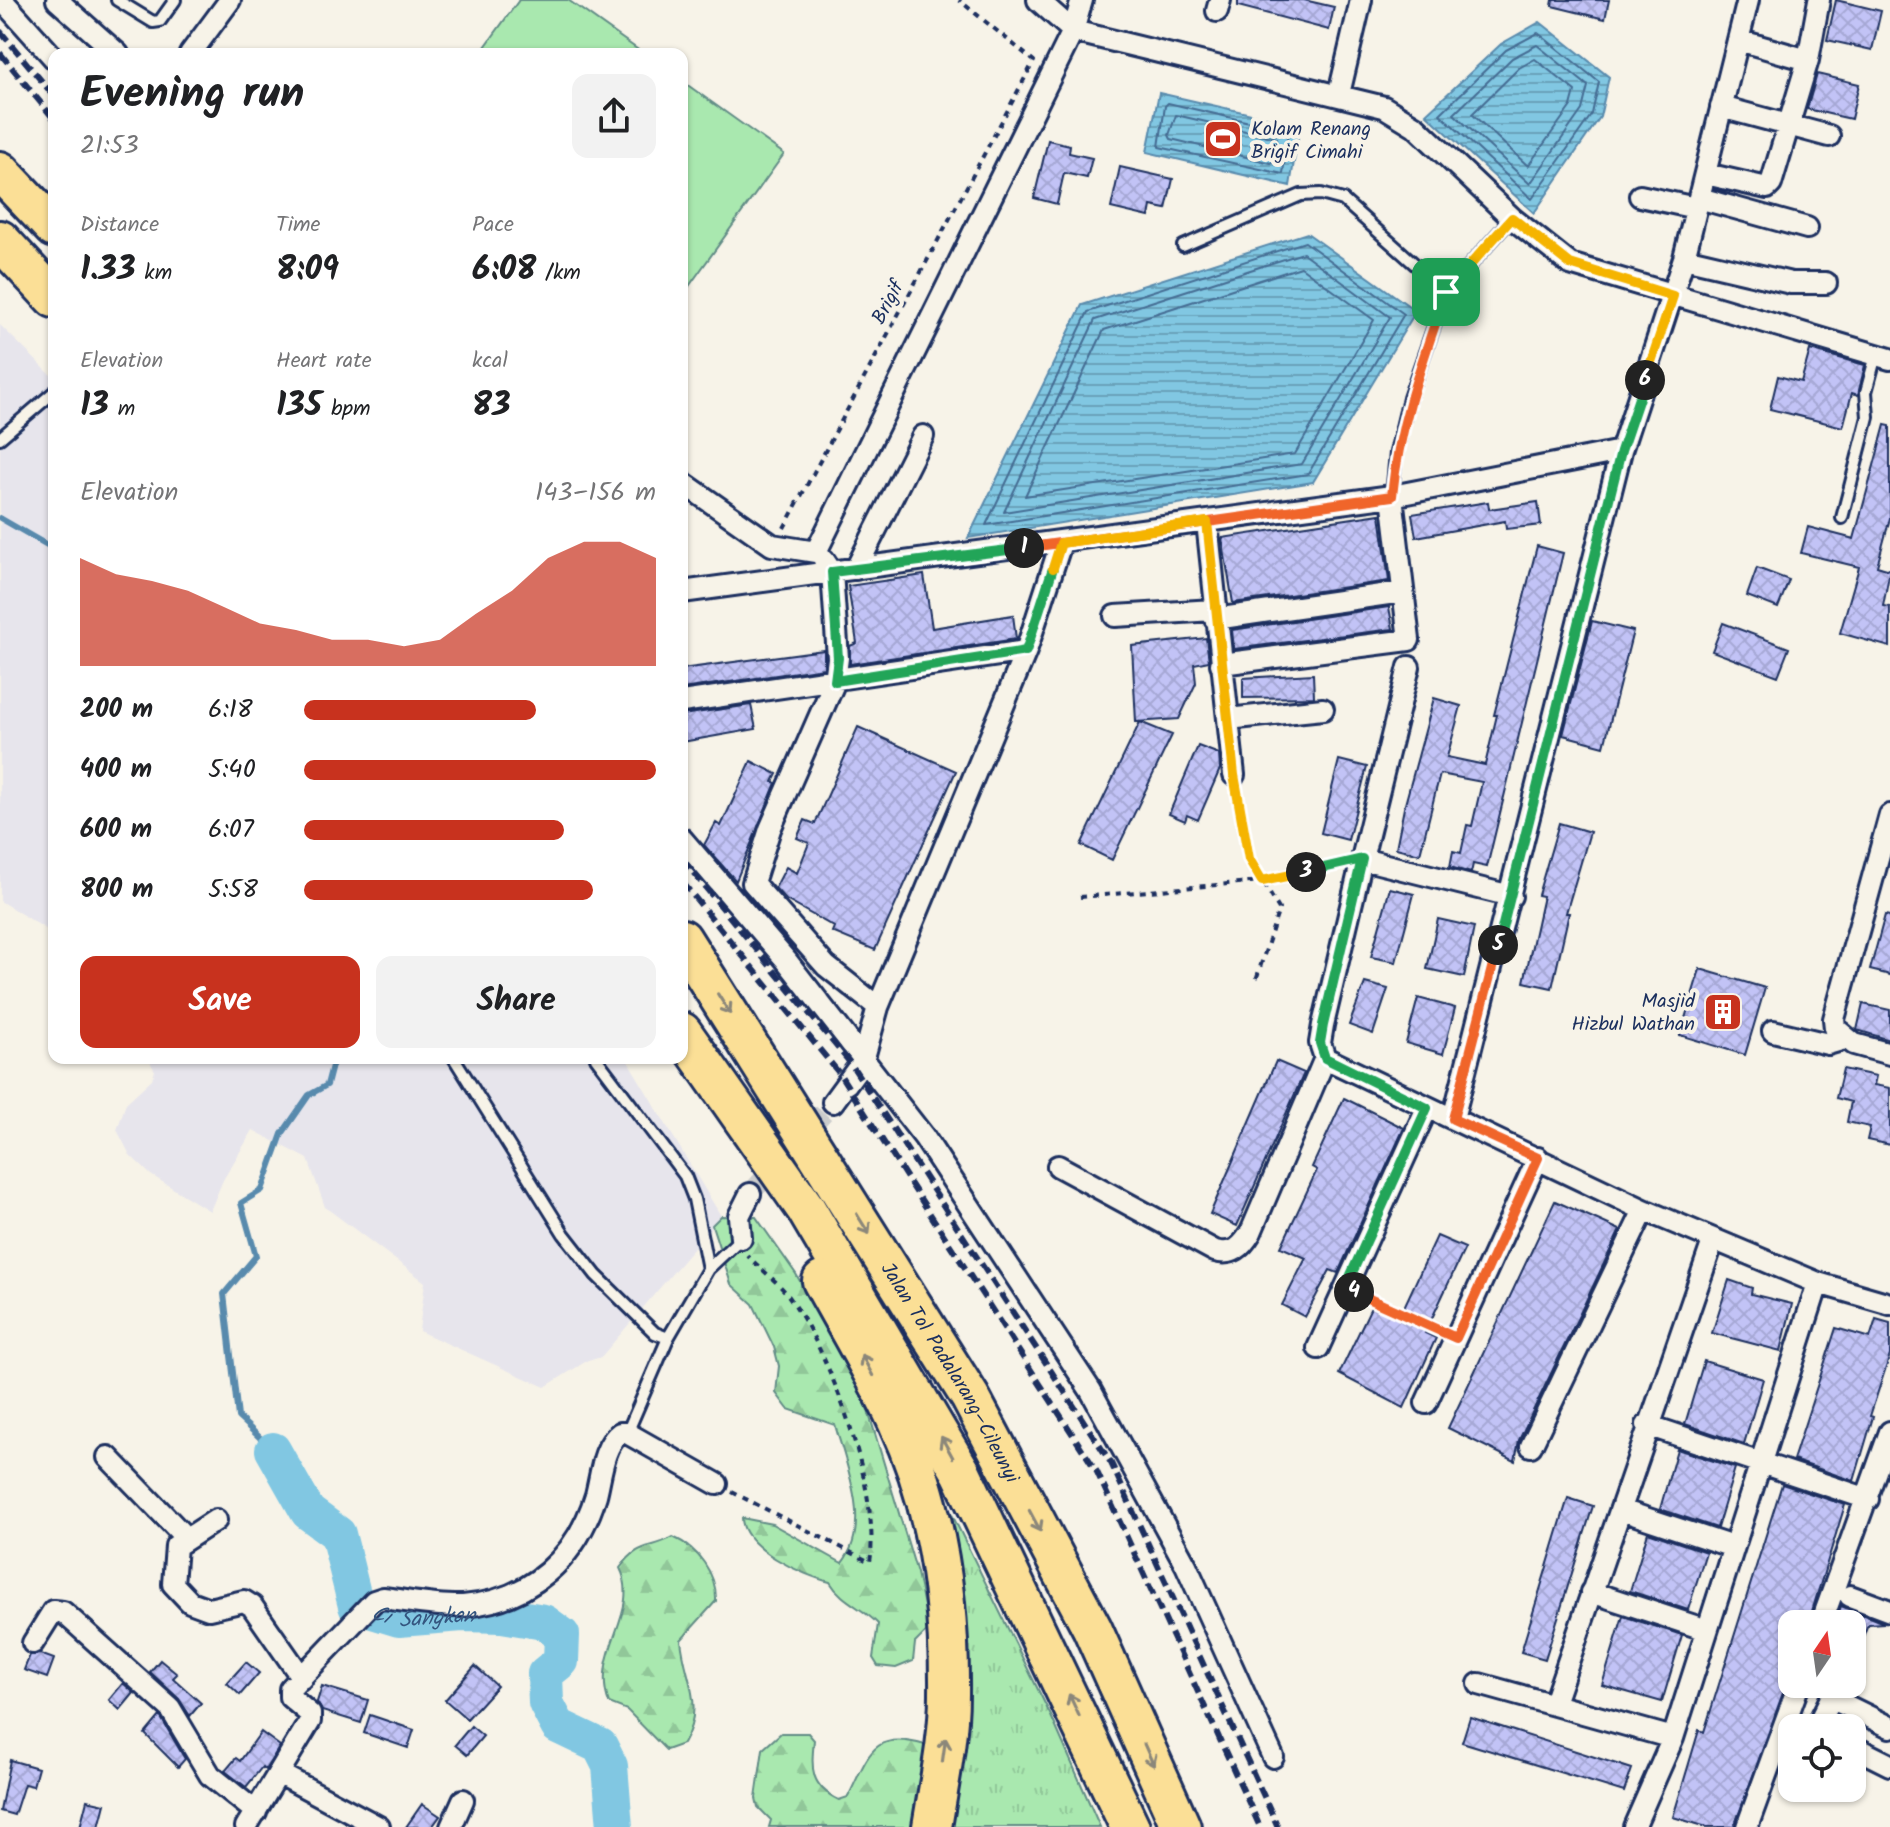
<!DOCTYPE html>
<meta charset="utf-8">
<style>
:root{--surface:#fff;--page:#f2f2f2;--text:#202124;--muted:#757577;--accent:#c8321e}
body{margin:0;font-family:Kalam,sans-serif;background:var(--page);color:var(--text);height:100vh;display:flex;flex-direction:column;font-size:30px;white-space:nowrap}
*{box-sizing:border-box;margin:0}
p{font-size:26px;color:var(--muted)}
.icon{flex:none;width:44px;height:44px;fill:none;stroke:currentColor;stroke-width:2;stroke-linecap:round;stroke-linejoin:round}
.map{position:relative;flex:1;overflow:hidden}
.panel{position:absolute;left:48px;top:48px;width:640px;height:1016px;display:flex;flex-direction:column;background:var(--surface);border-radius:16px;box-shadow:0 2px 6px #0004}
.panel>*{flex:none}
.needle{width:52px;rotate:13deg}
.controls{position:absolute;left:1778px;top:1610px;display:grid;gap:16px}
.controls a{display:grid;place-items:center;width:88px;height:88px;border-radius:16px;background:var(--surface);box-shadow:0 2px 6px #0004;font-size:40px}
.pin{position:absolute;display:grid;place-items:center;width:68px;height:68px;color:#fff;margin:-34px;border-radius:16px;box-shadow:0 4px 12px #0006}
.km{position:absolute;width:40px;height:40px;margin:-20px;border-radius:50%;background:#222;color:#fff;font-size:22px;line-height:40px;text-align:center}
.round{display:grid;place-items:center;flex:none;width:84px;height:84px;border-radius:16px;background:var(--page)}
.head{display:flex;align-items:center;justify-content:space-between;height:136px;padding:0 32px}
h1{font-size:44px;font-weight:600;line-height:60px}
.stats{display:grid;grid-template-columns:repeat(3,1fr);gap:12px;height:136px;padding:8px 32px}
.stats div{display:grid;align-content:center}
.stats b{font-size:34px;font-weight:600}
.stats small{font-size:22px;font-weight:400}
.stats p{font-size:22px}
.chart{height:224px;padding:16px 32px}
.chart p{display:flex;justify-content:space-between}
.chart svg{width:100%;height:144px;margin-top:8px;fill:var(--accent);opacity:.7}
.button{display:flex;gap:16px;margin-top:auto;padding:16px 32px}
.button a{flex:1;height:92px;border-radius:16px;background:var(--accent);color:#fff;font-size:32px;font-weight:600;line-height:92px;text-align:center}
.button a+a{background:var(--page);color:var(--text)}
ul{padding:0 32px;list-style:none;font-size:26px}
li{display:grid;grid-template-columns:128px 96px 1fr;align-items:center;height:60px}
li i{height:20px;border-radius:10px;background:var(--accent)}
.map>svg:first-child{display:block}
</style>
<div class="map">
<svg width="1890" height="1827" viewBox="0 0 1890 1827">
<defs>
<pattern id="grass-tufts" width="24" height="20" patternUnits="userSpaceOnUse" patternTransform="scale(2)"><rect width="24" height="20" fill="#a9e8af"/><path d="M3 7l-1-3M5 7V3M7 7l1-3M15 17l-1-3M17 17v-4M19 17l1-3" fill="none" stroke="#91c799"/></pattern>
<pattern id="forest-firs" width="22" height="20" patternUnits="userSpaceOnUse" patternTransform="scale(2)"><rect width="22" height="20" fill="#a9e8af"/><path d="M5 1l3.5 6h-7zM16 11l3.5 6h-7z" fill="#91c799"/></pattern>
<pattern id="water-rules" width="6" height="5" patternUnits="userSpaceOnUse" patternTransform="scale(2)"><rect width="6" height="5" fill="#81c7e2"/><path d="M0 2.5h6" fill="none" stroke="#69a2ba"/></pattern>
<pattern id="building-cross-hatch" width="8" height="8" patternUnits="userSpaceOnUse" patternTransform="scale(2)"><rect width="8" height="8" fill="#c2c3f6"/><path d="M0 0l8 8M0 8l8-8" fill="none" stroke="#a6a8d5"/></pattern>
</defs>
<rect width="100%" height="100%" fill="#f7f3e8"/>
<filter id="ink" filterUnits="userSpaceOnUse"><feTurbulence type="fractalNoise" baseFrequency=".0125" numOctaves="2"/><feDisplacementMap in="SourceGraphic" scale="16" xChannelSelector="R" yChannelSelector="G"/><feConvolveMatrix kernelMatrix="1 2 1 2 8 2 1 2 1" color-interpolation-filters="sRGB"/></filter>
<g filter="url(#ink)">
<path fill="#e7e5ec" d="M0,325L54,378V934L0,901Z
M148,1058H626L721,1216L601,1357L585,1362L545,1387L419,1331L425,1282L325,1207L308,1159L253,1130L223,1180L210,1211L151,1175L130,1155L117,1130L126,1103L152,1079L155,1071Z"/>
<path fill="url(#grass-tufts)" stroke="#628c86" stroke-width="2" d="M937,1484L1051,1716L1100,1827H947Z"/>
<path fill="url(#forest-firs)" stroke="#628c86" stroke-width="2" d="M721,1216L756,1217L796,1274L863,1394L917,1573L929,1629L915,1643L913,1661L896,1668L878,1666L873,1658L878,1624C862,1607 842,1602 830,1582C804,1576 742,1548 742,1518L772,1524L842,1563C872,1526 847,1467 835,1425L788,1409L776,1393L779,1366L774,1347L753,1304L731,1284L712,1225Z
M673,1537C698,1548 717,1574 716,1601L681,1640C685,1681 706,1704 683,1744L666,1750L627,1710L609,1703C590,1652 642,1612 620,1568C641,1540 648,1551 673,1537Z
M781,1733H808L814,1740C811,1769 810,1786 839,1800L848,1797C869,1755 872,1729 925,1745L913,1827H769L771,1820L758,1807L756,1798L763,1749Z"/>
<path fill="#a9e8af" stroke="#628c86" stroke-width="2" d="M519,0H568L644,54H480Z
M682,81L784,154L682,296Z"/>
<path fill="url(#water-rules)" stroke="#588aad" stroke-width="2" d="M1540,22L1609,77L1600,117L1534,213L1426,114L1501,44Z
M1159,93L1300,125L1290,186L1147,152Z
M1307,233L1416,311L1313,482L968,538L1082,305Z"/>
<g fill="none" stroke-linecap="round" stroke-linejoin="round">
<path stroke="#446c93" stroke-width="2" d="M1538,33L1599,82L1592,114L1532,199L1440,114L1506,50Z
M1537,45L1588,86L1582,110L1530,184L1454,114L1512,58Z
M1535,59L1575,91L1571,106L1528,166L1472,114L1519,68Z
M1168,103L1288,131L1283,174L1159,147L1165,106Z
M1176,115L1276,138L1275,161L1271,163L1171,139L1169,135Z
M1305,242L1404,314L1308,474L986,525L1088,312Z
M1303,253L1390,317L1302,464L1004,512L1095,320Z
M1301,267L1374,320L1295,454L1025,496L1104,330Z"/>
<path stroke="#588aad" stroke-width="6" d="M0,518L54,549
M273,1450L238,1417L224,1294L256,1256L241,1203L262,1190L282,1134L309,1095L327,1085L334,1058"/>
<path stroke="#81c7e2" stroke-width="36" id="s1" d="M273,1450L308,1512L338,1534L356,1606L399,1619L462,1614L502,1615L544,1622L562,1635L561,1661L545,1674L546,1703L558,1726L600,1746L610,1766L615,1827"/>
</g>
<path fill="url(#building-cross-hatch)" stroke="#1b2f5e" stroke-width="2" d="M1238,0H1304L1334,7L1329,30L1238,6Z
M1553,0H1609L1605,19L1552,6Z
M1836,0L1881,11L1872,50L1827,40Z
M1817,74L1859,84L1851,119L1807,109Z
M1048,140L1070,145L1069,153L1092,158L1087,178L1064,173L1057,204L1034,198Z
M1120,167L1173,179L1166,209L1151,206L1149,217L1111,208Z
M1810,350L1865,365L1858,395L1852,393L1843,427L1770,409L1778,376L1801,382Z
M1885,425L1890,426V518L1877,566L1890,570L1883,606L1890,607V647L1840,633L1859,567L1801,553L1808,527L1854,539Z
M1488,502L1489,509L1538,502L1541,525L1506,529L1505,521L1416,537L1412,514Z
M1380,514L1389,581L1233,603L1222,538Z
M1537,546L1563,553L1487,867L1473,864L1471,873L1450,867L1453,851L1461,853L1467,825L1472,826L1482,782L1440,774L1420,854L1396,848L1404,808L1434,698L1461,706L1447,757L1485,765L1497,715H1494Z
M1757,568L1789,580L1778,608L1747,596Z
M924,575L932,628L1013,615L1016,639L850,664V646L857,643L848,586Z
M1389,607L1393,629L1234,649L1232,630Z
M1592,621L1633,631L1604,746L1563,735Z
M1723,623L1789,648L1778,676L1712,651Z
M1206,638L1209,661L1194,664L1196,683L1179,719L1136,722L1132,646Z
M824,650V668L682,689V669Z
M1313,674L1314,697L1243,698V678Z
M751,705L756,729L682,742V715Z
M1140,722L1172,735L1112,860L1081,845Z
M858,727L956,771L875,950L832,932L834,927L786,900L775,888L786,867L797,873L809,843L797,838L805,820L815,824Z
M1198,746L1219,754L1220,769L1198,820L1187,815L1185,821L1169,814Z
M1339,760L1367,767L1348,840L1321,833Z
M751,761L777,774L773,782L776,783L736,881L704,845L716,823L721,826Z
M1559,823L1590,832L1566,913H1569L1552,988L1524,982L1543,896L1538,895Z
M1390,888L1414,894L1396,962L1371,957Z
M1885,915L1890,916V975L1870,970Z
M1438,919L1474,927L1464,977L1427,969Z
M1700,969L1765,988L1745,1055L1680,1035Z
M1365,983L1388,989L1373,1034L1349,1025Z
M1418,998L1455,1008L1443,1054L1406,1043Z
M1863,1004L1890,1010V1040L1857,1030Z
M1276,1061L1304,1073L1237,1226L1210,1214Z
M1843,1069L1876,1076L1874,1085L1890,1088V1145L1867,1140L1870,1127L1847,1122L1851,1102L1836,1098Z
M1344,1098L1404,1128L1338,1273L1330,1270L1305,1317L1282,1305L1306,1258L1281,1247L1317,1170L1312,1167Z
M1555,1201L1620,1230L1519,1440L1515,1461L1448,1428Z
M1437,1236L1465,1248L1425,1333L1436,1338L1404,1408L1339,1374L1372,1305L1399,1318Z
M1729,1280L1752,1288L1751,1294L1792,1304L1781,1351L1712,1333Z
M1876,1319L1890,1323V1355L1870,1416L1873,1417L1854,1481L1793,1460L1836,1328L1870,1338Z
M1704,1361L1763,1379L1744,1444L1685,1424Z
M1677,1449L1735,1468L1717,1528L1660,1509Z
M1782,1484L1845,1505L1808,1624H1792V1672L1734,1827H1707L1673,1817L1699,1730L1704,1732Z
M1568,1498L1593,1506L1545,1659L1521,1652Z
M1648,1532L1706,1552L1688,1610L1630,1591Z
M1841,1606L1884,1623L1868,1624L1853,1662L1852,1624H1835Z
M1623,1616L1682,1635L1662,1702L1602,1685Z
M40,1654L54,1659L47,1678L24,1670L30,1655Z
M160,1660L177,1674L173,1678L201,1703L190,1716L179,1699L150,1672Z
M246,1662L259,1673L240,1695L227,1683Z
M475,1666L497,1686L467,1719L445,1700Z
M123,1683L134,1693L120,1710L109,1700Z
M322,1686L368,1700L361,1723L322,1711L317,1702Z
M370,1715L414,1730L408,1748L364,1733Z
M160,1716L185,1759L178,1767L145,1734Z
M1470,1717L1632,1769L1624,1792L1462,1742Z
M471,1726L483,1736L467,1755L455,1745Z
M261,1732L280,1746L265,1770L262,1767L246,1787L225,1771L236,1758L240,1761Z
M10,1760L38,1768L33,1786L24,1784L14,1815L0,1811Z
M87,1800L105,1804L99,1827H80Z
M422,1804L440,1816L432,1827H406Z"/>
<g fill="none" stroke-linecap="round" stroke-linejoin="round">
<path stroke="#cbcccc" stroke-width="20" stroke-dasharray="20 10" stroke-linecap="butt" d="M750,1194L833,1102"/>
<g stroke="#1b2f5e" stroke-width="16">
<path id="lane" d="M117,0L153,22L160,21L175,0
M1183,246L1301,195L1321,194L1343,200L1446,292
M0,438L54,392
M1392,496L1396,452L1409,398L1446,292L1512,218
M1842,518L1868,417L1866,392L1876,355
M454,1058L564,1234L596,1275L655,1333L668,1338L708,1269L741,1238
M596,1058L685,1176L694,1199L708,1269
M627,1433L668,1338"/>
</g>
<g stroke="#1b2f5e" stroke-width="26">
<path id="street" d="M2,0L54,58
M57,0L118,54
M1038,0L1073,31L1384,107L1415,126L1512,218L1570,264L1890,359
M1217,11L1220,0
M1738,40L1808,60
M190,54L230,0
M1339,94L1361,0
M1721,107L1829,136
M1706,174L1767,188L1771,184L1808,60L1819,0
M1640,196L1696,208
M1699,198L1807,228
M1684,258L1791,283H1826
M682,482L772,545L816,552L1073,31L1082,0
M1207,522L1228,719L1323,709
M824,560L832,572L838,658L835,681L770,829L753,883L826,966L878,1007L863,1061L833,1102
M856,569L923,436
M682,592L1392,496L1621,451
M1115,616L1214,610
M1215,619L1402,592
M1221,664L1409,640L1392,496
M1409,667L1362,859L1511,896
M682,702L1026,651
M1228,719L1234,775
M1890,815L1834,1019L1835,1028L1854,1044L1890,1054
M682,839L786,960L924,1137L1091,1391L1186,1565L1273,1757
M1362,859L1323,1025L1320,1043L1325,1058L1453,1119
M878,1007L1026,651L1061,543
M1773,1031L1828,1044L1845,1039
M1058,1166L1215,1251C1233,1256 1242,1247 1251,1232L1325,1058
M741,1238L739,1216L750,1194
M1818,1283L1890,1304
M1318,1348L1427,1108
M1426,1403L1538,1158
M1647,1425L1868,1499
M1531,1446L1644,1210
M108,1457L185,1537
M1621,1510L1733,1547
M216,1520L176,1546L173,1584L190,1602L209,1609L244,1601L252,1606L302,1678
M1591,1592L1707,1630
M1850,1596L1890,1611
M1821,1624L1890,1432
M33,1643L53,1611L63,1612L170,1708L210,1775L256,1812
M1479,1684L1673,1738
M1554,1703L1713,1241
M1816,1728L1831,1698L1890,1727
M1852,1746L1890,1765
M280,1774L379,1827
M246,1827L310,1721V1714L290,1697V1689L374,1601L383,1598C409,1601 437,1607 463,1606C530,1601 577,1558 596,1495C601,1476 603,1445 620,1433H627L717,1484
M451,1827L463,1800
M1634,1827L1673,1738L1818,1283L1644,1210L1453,1119L1621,451L1684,258L1748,0
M1747,1827L1799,1684"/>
</g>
<g stroke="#1b2f5e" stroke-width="44">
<g id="highway">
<path d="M0,171L54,228"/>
<path d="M0,240L54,298"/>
<path id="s2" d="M682,939L970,1397L1092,1628L1181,1827"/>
<path d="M682,1032L806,1209L961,1472L1130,1827"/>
<path d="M822,1281C847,1327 875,1373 897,1421C936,1505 950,1601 949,1694C949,1738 939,1783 932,1827"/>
</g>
</g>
<path stroke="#1b2f5e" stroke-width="4" stroke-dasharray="6 6" stroke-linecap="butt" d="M784,528L1034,61L959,0
M1237,793L1249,859L1279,909L1255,983
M1080,897L1262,881L1343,863
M1363,1296L1439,1330
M732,1492L870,1562C881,1492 830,1350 787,1294C776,1280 759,1268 747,1255"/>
<use href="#lane" stroke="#f7f3e8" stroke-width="10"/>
<use href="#street" stroke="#f7f3e8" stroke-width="20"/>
<use href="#highway" stroke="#fbdf96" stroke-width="38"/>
<path stroke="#1b2f5e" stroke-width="6" stroke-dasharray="12 6" stroke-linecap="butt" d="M0,31L54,96
M0,53L54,119
M682,859L851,1064L1111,1463L1278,1827
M682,882L839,1073L1097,1472L1260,1827"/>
</g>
<defs><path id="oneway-shaft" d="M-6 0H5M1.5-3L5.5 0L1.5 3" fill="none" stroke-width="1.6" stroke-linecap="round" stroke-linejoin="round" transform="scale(2)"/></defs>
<g stroke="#8b877a">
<use href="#oneway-shaft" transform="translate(724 1004) rotate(58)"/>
<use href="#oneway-shaft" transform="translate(863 1224) rotate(58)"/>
<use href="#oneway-shaft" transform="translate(867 1365) rotate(-118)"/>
<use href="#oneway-shaft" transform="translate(947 1447) rotate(-119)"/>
<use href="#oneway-shaft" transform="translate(1035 1521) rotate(62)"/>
<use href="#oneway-shaft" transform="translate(1074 1705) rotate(-115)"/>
<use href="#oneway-shaft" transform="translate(944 1750) rotate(-82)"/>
<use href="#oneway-shaft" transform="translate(1149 1755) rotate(66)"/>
</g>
</g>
<g fill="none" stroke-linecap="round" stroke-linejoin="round" filter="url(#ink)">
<g stroke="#fff" stroke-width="16">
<path id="split-1" d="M1024,548L1392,496C1399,424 1423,359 1446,292"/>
</g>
<g stroke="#fff" stroke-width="16">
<path id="split-2" d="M1024,548L832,572L838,658L835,681L1026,651L1053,568"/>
</g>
<g stroke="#fff" stroke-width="16">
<path id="split-3" d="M1053,568L1061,543L1207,522L1234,775L1249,859L1262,881L1306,872"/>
</g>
<g stroke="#fff" stroke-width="16">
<path id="split-4" d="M1306,872L1362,859L1323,1025L1320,1043L1325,1058L1427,1108L1345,1288L1354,1292"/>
</g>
<g stroke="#fff" stroke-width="16">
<path id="split-5" d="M1354,1292L1456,1338L1538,1158L1453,1119L1498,945"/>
</g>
<g stroke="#fff" stroke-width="16">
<path id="split-6" d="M1498,945L1621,451L1645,380"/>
</g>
<g stroke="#fff" stroke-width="16">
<path id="split-7" d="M1446,292L1512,218L1570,264L1673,296L1645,380"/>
</g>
<use href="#split-1" stroke="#f0652b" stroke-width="10"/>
<use href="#split-2" stroke="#22a559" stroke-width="10"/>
<use href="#split-3" stroke="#f5b400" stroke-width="10"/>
<use href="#split-4" stroke="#22a559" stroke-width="10"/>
<use href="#split-5" stroke="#f0652b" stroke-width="10"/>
<use href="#split-6" stroke="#22a559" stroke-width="10"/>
<use href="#split-7" stroke="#f5b400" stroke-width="10"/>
</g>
<defs>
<g id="stadium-square" transform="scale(2)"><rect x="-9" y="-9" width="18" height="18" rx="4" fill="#c8321e" stroke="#f7f3e8"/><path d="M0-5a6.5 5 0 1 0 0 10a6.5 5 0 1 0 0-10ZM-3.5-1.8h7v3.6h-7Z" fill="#fff"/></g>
<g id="building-square" transform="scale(2)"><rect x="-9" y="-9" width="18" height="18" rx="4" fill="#c8321e" stroke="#f7f3e8"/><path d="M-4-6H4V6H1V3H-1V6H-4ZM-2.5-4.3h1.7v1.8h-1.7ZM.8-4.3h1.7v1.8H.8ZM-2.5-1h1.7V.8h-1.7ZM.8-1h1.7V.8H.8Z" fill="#fff"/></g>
</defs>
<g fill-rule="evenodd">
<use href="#stadium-square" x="1223" y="139"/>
<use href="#building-square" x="1723" y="1012"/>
</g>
<g text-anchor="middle" stroke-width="8" stroke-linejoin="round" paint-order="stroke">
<g font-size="20" fill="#1b2f5e" stroke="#f7f3e8" text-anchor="start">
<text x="1251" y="135">Kolam Renang<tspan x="1251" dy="23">Brigif Cimahi</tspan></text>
<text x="1695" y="1007" text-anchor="end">Masjid<tspan x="1695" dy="23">Hizbul Wathan</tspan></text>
</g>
<g font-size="20" fill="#1b2f5e" stroke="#f7f3e8">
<text transform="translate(887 302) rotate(-62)" y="7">Brigif</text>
<text dy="7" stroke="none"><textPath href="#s2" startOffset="510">Jalan Tol Padalarang–Cileunyi</textPath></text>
</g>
<g font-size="22" font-style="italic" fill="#34557f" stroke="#f7f3e8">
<text dy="8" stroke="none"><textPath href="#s1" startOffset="252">Ci Sangkan</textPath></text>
</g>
</g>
</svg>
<div class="controls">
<a><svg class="needle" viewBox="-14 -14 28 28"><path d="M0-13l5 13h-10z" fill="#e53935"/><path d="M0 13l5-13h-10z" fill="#757577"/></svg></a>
<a><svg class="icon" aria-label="locate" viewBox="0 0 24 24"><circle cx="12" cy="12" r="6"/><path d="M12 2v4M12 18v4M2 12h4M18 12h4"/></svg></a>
</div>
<div class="pin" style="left:1446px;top:292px;background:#1e9e55"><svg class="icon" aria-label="arrive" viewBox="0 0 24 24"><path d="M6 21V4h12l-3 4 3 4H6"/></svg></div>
<b class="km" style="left:1024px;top:548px">1</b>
<b class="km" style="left:1306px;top:872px">3</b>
<b class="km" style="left:1354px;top:1292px">4</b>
<b class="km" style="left:1498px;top:945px">5</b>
<b class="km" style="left:1645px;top:380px">6</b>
<section class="panel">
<div class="head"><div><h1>Evening run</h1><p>21:53</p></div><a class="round"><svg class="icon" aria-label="share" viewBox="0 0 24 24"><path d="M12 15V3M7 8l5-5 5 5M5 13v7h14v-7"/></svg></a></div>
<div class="stats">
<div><p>Distance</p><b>1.33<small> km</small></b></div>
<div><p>Time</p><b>8:09</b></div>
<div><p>Pace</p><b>6:08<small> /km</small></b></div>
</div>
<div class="stats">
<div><p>Elevation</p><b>13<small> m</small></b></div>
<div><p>Heart rate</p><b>135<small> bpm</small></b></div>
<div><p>kcal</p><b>83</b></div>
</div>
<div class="chart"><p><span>Elevation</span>143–156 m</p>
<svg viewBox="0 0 160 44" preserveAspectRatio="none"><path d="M0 44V11L10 16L20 18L30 21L40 26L50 31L60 33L70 36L80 36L90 38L100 36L110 28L120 21L130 11L140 6L150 6L160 11V44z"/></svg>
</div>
<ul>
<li><b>200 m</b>6:18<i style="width:66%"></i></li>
<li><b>400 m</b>5:40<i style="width:100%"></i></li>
<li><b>600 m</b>6:07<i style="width:74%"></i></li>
<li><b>800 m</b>5:58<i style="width:82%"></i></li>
</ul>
<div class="button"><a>Save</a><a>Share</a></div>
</section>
</div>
